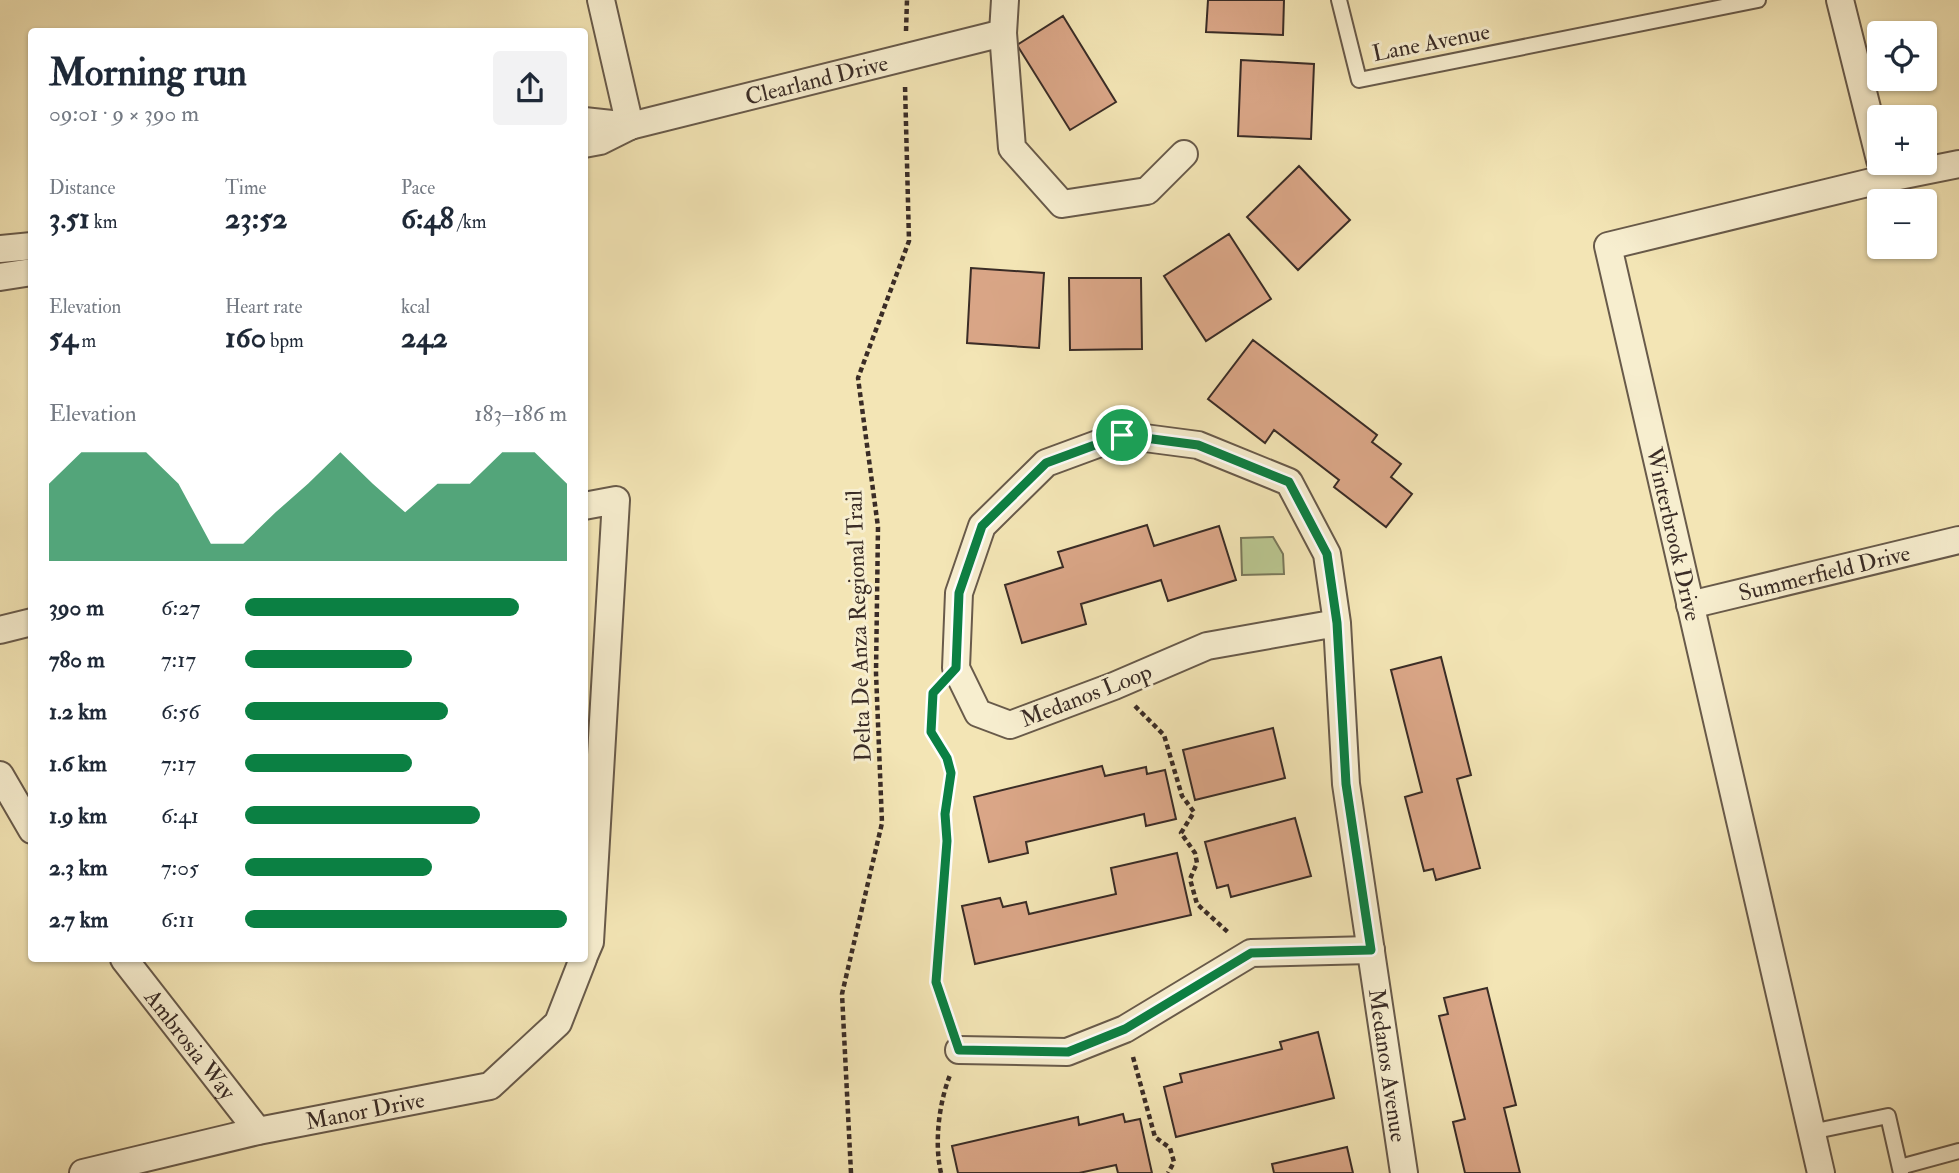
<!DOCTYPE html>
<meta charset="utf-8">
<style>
:root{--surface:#fff;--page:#f2f2f3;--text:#1f2937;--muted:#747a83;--accent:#0b8043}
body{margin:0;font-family:"IM FELL Double Pica",serif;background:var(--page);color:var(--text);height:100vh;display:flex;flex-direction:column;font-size:26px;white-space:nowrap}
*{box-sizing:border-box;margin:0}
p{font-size:23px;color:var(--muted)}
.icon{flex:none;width:38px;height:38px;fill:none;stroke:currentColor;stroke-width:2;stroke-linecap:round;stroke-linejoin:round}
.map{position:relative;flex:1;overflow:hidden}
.drawer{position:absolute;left:28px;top:28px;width:560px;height:934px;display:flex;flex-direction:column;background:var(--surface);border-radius:7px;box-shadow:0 2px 5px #0004}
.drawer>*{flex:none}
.fabs{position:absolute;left:1867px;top:21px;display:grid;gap:14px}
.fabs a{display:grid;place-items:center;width:70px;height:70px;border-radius:7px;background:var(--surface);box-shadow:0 2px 5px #0004;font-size:35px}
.pin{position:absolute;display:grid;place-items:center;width:60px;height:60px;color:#fff;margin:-30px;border:4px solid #fff;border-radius:50%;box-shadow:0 2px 7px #0007}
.round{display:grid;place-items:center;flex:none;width:74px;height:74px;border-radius:7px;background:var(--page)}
.summary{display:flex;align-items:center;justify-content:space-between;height:119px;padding:0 21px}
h1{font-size:38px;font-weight:800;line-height:52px}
.metrics{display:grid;grid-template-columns:repeat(3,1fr);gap:10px;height:119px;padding:7px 21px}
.metrics div{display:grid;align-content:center}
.metrics b{font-size:30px;font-weight:800}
.metrics small{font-size:19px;font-weight:400}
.metrics p{font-size:19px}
.chart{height:196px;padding:14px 21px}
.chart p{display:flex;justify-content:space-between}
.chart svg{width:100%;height:126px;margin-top:7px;fill:var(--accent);opacity:.7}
ul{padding:0 21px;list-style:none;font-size:23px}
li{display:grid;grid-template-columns:112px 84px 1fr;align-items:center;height:52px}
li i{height:18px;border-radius:9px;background:var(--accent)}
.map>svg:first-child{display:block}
</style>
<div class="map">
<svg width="1959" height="1173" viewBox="0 0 1959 1173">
<rect width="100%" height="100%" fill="#f3e5b5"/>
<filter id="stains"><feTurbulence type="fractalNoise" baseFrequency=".00286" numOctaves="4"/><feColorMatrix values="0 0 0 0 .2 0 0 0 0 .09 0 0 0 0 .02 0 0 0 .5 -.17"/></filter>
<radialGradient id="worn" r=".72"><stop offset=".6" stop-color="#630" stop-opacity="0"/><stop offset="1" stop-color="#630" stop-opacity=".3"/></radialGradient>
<path fill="#b9c58f" stroke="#7a785a" stroke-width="2" d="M1273,537L1283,554L1284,574L1242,575L1241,538Z"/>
<path fill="#daa687" stroke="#3a2c26" stroke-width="2" d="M1208,0H1284L1283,35L1206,32Z
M1063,16L1116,102L1070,130L1017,45Z
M1241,60L1314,64L1311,139L1238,136Z
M1299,166L1350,220L1298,270L1247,217Z
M1229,234L1271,299L1206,341L1164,276Z
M971,268L1044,273L1039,348L967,343Z
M1069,278H1141L1142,349L1070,350Z
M1253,340L1377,435L1372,442L1401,464L1391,477L1412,494L1386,527L1334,487L1339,480L1274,430L1265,443L1208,399Z
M1147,525L1154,546L1219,526L1236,580L1168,601L1161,580L1081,604L1086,624L1022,643L1005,585L1063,567L1058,552Z
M1441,657L1471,775L1457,779L1480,868L1436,880L1433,869L1424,871L1405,797L1422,792L1391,670Z
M1273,728L1285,778L1195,800L1183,750Z
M1102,766L1105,776L1146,767L1147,774L1165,770L1176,819L1146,826L1144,814L1026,842L1028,853L989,862L974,797Z
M1295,818L1311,876L1231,897L1228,885L1217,888L1205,842Z
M1177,853L1191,915L975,964L962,906L1000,898L1003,907L1026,902L1029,914L1116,894L1111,868Z
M1487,988L1516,1105L1504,1108L1520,1173H1465L1453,1122L1465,1119L1439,1016L1448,1014L1444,998Z
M1318,1032L1334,1098L1176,1137L1164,1087L1182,1082L1180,1074L1282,1049L1280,1042Z
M1123,1114L1125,1122L1140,1119L1152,1173H1118L1116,1165L1079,1173H958L952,1146L1078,1117L1079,1125Z
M1347,1147L1353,1173H1274L1272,1164Z"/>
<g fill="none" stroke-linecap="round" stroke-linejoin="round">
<g stroke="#685a4a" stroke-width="18">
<path id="service" d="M1339,0L1359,80L1758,0
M1811,1132L1888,1116L1901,1173
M1900,1167L1959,1151"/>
</g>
<g stroke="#685a4a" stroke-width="30">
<g id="minor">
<path d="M601,0L630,126"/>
<path d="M1005,0L1003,33L1012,148L1062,204L1147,191L1184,154"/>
<path d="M1840,0L1880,160"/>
<path d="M584,121L630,126"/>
<path id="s1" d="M584,144L600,141L630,126L1003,33"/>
<path d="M0,249L32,246"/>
<path d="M0,277L32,272"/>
<path d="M584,506L616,500L590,942L584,956"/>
<path id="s2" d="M1690,605L1959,540"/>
<path id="s3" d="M1337,623L1207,646L1114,686L1010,725L978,713L956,668L959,593L982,526L1046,463L1122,435L1198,445L1289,482L1327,554L1337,623L1346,784L1404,1173"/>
<path d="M0,630L32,622"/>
<path d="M0,775L32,830"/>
<path id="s4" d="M124,959L258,1131"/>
<path d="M959,1050L1067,1052L1125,1029L1251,953L1371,950"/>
<path id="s5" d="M83,1173L258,1131L490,1086L558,1023L583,959"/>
<path d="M1821,1173L1608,246L1884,179L1959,164"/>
</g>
</g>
<path stroke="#3a2c26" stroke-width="4.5" stroke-dasharray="5 3.5" stroke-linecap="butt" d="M906,31L907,0
M936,689L933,693L931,732L947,758L951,773L945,814L947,841L936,982L950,1024
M1135,706L1164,735L1182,796L1194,812L1181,833L1195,853L1197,863L1190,879L1197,904L1230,934
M1133,1057L1155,1137L1170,1148L1174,1162L1168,1173
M851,1173L842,994L882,823L876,673L878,527L858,378L909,241L905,85
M941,1173C934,1143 939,1103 950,1075"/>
<use href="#service" stroke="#f7eecf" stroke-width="14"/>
<use href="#minor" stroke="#f7eecf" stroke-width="26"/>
</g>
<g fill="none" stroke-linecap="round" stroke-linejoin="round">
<g stroke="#fff" stroke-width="14">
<path id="route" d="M1122,435L1198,445L1289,482L1327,554L1337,623L1346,784L1371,950L1251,953L1125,1029L1068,1052L959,1050L936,982L947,841L945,814L951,773L947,758L931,732L933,693L956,668L959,593L982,526L1046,463Z"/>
</g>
<use href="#route" stroke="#0b8043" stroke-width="9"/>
</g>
<g text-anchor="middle" stroke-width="6" stroke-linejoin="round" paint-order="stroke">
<g font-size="23" fill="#3a2c26" stroke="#f7eecf">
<text transform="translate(1431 42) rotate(-11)" y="8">Lane Avenue</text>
<text dy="8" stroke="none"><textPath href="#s1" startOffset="242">Clearland Drive</textPath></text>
<text transform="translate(1674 534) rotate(77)" y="8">Winterbrook Drive</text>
<text dy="8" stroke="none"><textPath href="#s2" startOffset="138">Summerfield Drive</textPath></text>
<text transform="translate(858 626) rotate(-92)" y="8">Delta De Anza Regional Trail</text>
<text transform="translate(1086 695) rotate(-21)" y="8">Medanos Loop</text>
<text dy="8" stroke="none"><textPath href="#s4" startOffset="108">Ambrosia Way</textPath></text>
<text dy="8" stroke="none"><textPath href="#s3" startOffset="1517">Medanos Avenue</textPath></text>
<text dy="8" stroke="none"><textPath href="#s5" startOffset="289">Manor Drive</textPath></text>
</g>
</g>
<rect width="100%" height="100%" filter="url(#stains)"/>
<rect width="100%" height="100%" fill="url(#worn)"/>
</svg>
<div class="fabs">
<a><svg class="icon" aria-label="locate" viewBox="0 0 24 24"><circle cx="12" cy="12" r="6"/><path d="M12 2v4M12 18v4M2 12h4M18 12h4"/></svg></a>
<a>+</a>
<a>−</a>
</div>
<div class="pin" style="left:1122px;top:435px;background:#1e9e55"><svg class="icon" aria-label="arrive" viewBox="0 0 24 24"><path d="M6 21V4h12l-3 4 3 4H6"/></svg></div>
<section class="drawer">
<div class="summary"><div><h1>Morning run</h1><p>09:01 · 9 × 390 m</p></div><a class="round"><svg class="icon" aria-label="share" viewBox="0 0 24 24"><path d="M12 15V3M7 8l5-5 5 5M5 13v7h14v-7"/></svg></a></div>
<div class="metrics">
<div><p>Distance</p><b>3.51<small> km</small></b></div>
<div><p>Time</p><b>23:52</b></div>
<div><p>Pace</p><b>6:48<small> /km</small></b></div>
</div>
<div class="metrics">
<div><p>Elevation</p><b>54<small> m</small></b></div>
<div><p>Heart rate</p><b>160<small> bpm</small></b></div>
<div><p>kcal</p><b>242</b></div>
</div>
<div class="chart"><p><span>Elevation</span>183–186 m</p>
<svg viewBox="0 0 160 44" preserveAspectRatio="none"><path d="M0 44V17L10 6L20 6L30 6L40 17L50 38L60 38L70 27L80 17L90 6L100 17L110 27L120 17L130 17L140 6L150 6L160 17V44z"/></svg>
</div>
<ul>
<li><b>390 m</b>6:27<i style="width:85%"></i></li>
<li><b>780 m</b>7:17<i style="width:52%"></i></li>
<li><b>1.2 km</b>6:56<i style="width:63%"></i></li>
<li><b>1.6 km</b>7:17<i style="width:52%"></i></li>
<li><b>1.9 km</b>6:41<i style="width:73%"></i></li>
<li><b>2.3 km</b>7:05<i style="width:58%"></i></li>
<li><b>2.7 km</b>6:11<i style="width:100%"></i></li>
</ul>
</section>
</div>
